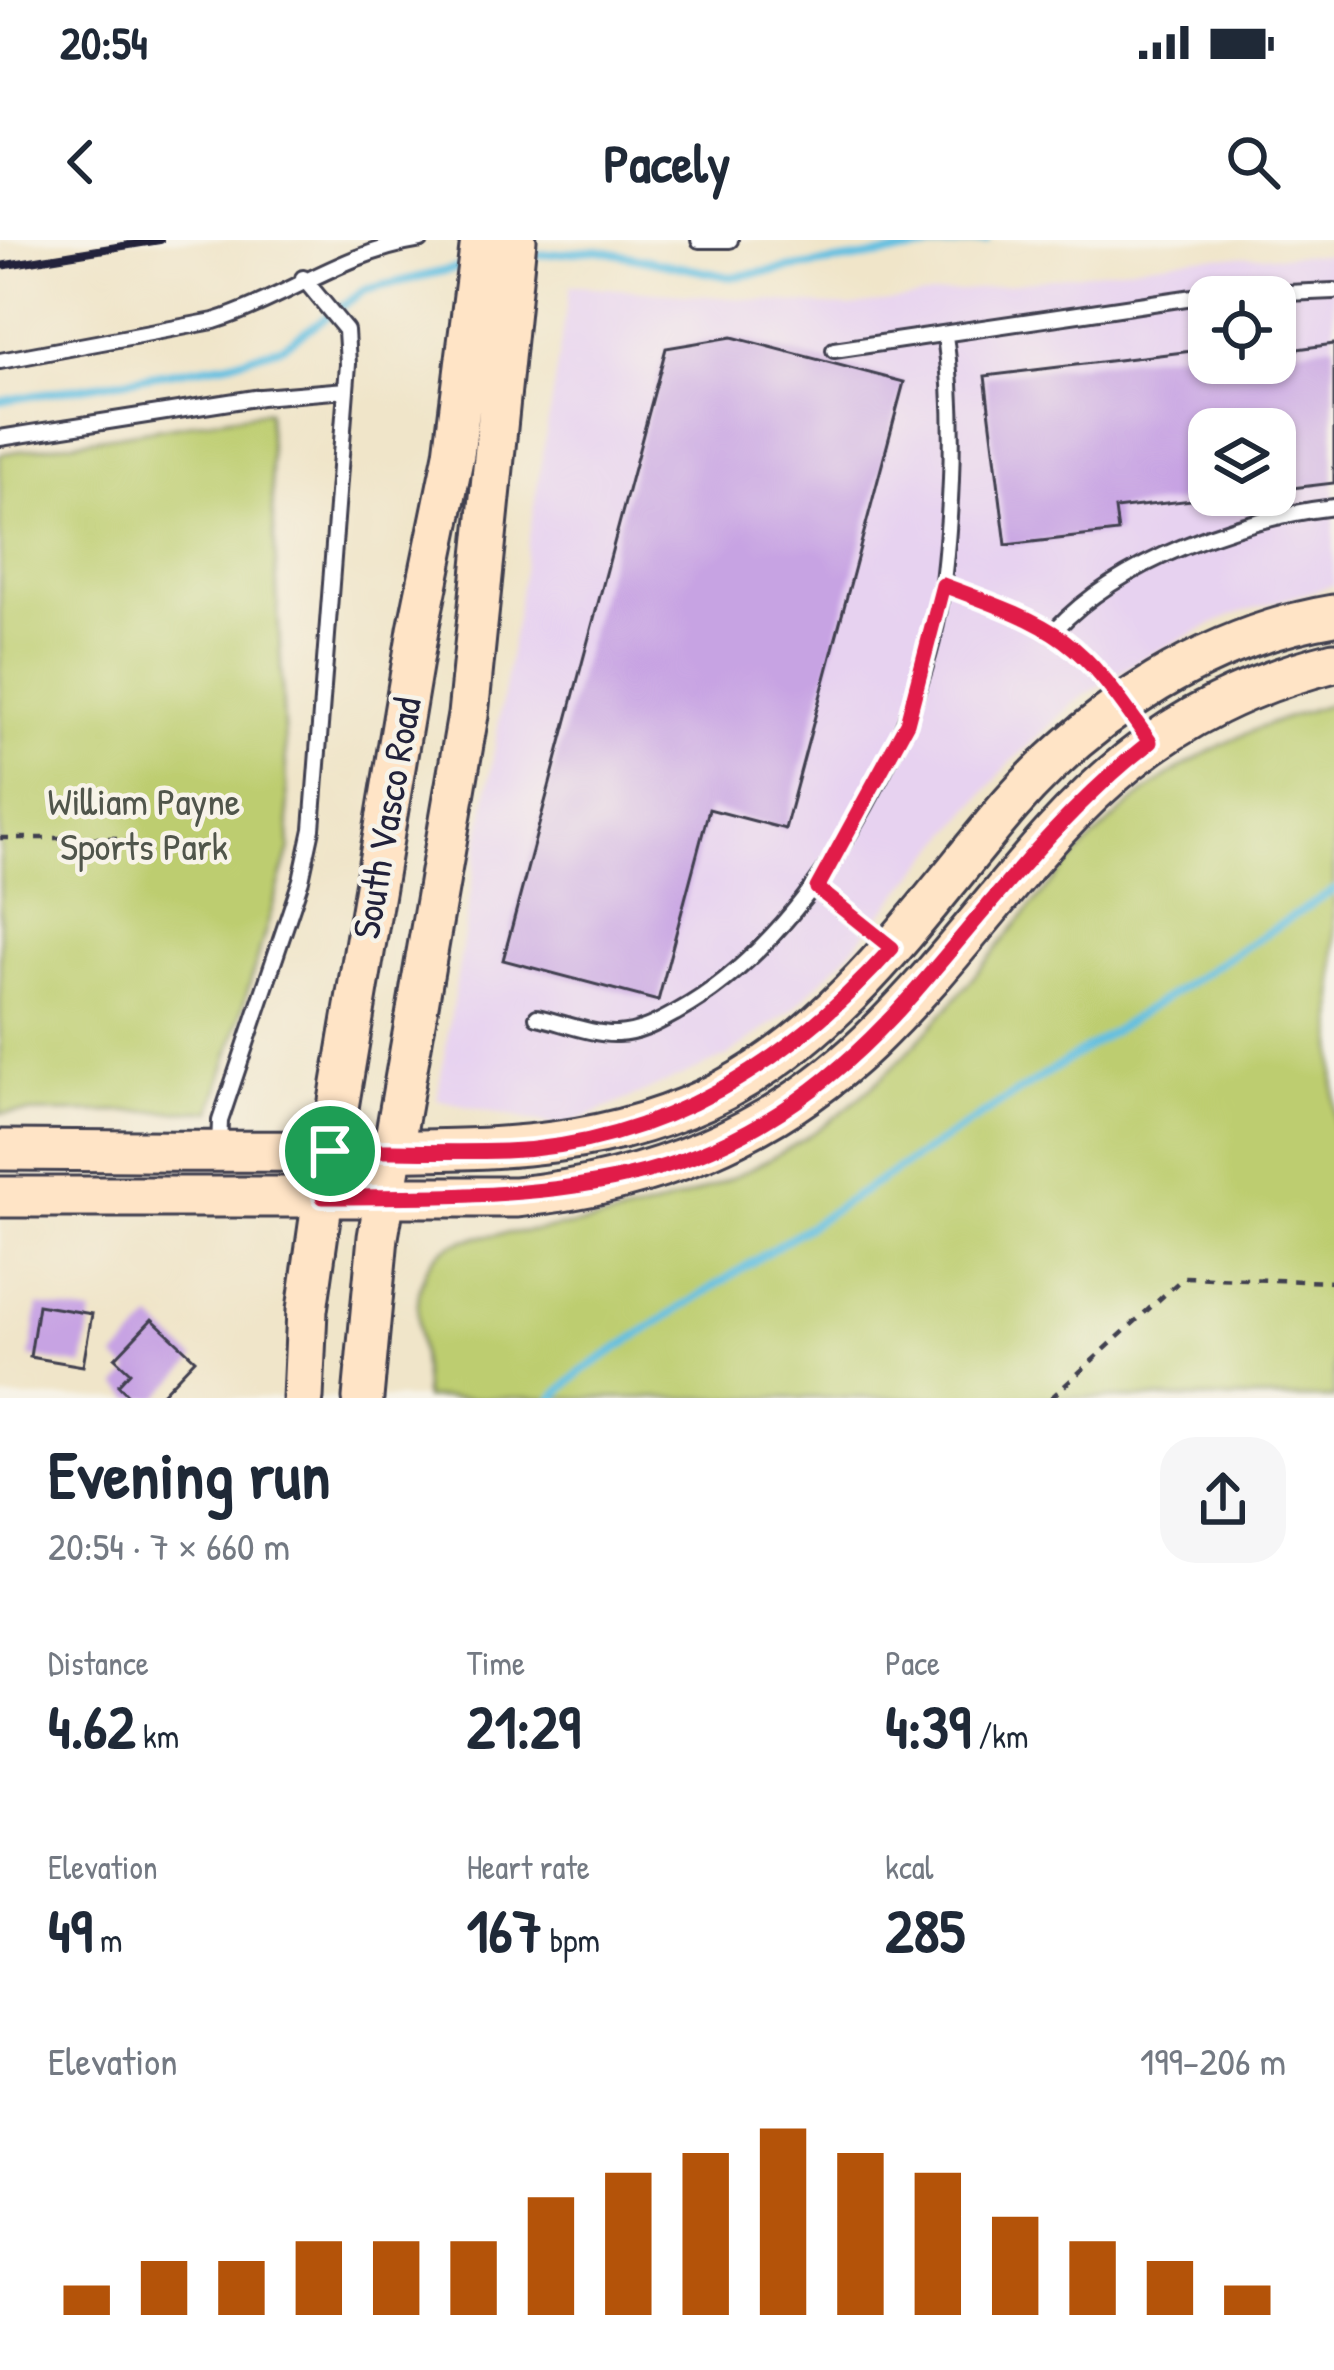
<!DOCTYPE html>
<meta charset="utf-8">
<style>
:root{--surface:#fff;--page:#f6f6f7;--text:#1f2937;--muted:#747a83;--accent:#b45309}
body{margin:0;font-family:"Patrick Hand",sans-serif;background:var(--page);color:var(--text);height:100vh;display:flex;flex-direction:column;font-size:45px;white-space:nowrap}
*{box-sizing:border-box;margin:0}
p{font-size:39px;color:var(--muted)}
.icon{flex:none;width:66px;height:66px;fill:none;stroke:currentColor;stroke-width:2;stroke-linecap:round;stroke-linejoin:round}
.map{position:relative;height:1158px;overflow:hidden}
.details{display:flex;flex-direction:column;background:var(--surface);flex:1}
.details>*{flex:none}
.fabs{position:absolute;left:1188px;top:36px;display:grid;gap:24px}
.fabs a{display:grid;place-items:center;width:108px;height:108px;border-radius:24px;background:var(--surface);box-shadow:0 3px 9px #0004;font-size:60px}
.pin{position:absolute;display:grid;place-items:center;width:102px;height:102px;color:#fff;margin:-51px;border:6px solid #fff;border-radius:50%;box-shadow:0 3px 12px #0007}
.round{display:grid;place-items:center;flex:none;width:126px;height:126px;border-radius:36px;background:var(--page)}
.overview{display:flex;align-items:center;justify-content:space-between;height:204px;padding:0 48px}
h1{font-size:66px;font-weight:800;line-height:90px}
.figures{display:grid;grid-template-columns:repeat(3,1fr);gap:18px;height:204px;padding:12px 48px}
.figures div{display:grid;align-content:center}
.figures b{font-size:60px;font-weight:800}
.figures small{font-size:33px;font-weight:400}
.figures p{font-size:33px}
.chart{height:336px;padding:24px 48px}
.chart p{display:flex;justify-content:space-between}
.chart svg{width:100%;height:216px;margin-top:12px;stroke:var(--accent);stroke-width:6}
.status{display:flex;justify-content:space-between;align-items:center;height:84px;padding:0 60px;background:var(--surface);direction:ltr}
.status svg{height:33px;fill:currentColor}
header{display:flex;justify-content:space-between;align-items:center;height:156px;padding:0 48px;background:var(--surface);font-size:54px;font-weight:800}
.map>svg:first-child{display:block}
</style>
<div class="status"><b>20:54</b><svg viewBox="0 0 49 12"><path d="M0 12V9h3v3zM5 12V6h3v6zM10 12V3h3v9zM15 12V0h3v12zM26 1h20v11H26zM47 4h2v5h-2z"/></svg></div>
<header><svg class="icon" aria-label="back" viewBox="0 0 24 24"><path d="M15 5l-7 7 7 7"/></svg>Pacely<svg class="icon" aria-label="search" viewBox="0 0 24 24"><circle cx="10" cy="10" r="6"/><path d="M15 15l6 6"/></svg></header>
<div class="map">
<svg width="1334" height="1158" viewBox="0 0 1334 1158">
<rect width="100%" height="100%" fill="#f7f3e8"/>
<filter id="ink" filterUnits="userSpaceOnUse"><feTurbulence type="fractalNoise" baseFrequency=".00833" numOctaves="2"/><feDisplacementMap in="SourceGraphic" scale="24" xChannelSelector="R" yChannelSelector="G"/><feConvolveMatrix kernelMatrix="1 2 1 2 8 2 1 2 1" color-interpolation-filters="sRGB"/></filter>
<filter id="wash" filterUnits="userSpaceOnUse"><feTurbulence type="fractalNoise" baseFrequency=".004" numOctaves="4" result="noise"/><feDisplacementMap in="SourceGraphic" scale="48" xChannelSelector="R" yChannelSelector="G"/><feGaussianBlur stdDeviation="2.7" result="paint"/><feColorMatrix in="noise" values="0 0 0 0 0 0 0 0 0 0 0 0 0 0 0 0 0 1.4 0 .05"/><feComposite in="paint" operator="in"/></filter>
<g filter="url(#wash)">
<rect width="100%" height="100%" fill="#f0e5c9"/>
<path fill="#e7d2f0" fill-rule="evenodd" d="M1334,15V345L1234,374L1141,419L1075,462L1009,524L845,717L792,770L726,817L562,887L437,860L570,45L848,67L1197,17ZM1209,57H1275V123H1209ZM1209,189H1275V255H1209Z"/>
<path fill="#bdcd70" stroke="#707856" stroke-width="3" d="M268,171L290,608L212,871L0,873V214Z
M1334,463V1158H424C425,1115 406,1063 429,1024C443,999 485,995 511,993C617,984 711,957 802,900C945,810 1013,659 1139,557C1196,512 1264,482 1334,463Z"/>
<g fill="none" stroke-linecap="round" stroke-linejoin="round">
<path stroke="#63c0e1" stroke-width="8" d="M527,16L598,10L730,37L987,0
M0,161L228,123L284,106L365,50L465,26
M553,1158L582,1131L1334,650"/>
</g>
<g id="blocks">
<path fill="#c7a3e3" d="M732,97L904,142L785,589L709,569L658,761L503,720L666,108Z
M1334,104V243L1275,250V189H1209V258L1115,269L1118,292L1006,305L985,136L1209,109V123H1275V112Z
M38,1065L92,1074L83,1126L30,1117Z
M152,1079L195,1119L158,1158H131L118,1145L130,1132L115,1118Z"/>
</g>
</g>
<g filter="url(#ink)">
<use href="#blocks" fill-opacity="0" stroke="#413f50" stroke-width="3"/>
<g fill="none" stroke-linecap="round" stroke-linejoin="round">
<g stroke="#413f50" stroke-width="20">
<path id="service" d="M699,0H730
M834,110L1193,57L1334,51
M0,121L214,81C286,58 344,12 421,0
M0,198L261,157L346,150
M943,345C1062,389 1078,396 1150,502
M1055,390C1120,320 1241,278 1334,267
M816,648L887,705
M537,777C561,782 592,795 617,794C640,793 657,783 677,772C810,700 926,491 943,342C952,263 956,173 945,95
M219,906L220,881L301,640L312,589L348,124L346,90L303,38"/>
</g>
<g stroke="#413f50" stroke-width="45">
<path id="secondary" d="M0,910C115,911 230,912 345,911C478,909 602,914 724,850C847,784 923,666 1011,564C1093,470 1210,396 1334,375
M0,957H516C648,944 773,895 869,802C1035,640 1084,486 1334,422
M303,1158L307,1070L323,957L418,390L454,214L481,0
M363,1158L378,997L468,475L516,0"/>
</g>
<path stroke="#413f50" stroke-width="4.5" stroke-dasharray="9 9" stroke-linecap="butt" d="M0,598H132
M1051,1158L1184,1037L1334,1042"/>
<use href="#service" stroke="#fff" stroke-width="14"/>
<use href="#secondary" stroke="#ffe4c6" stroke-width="39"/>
<path stroke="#22223b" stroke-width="8" d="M0,26L160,0"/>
</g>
</g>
<g fill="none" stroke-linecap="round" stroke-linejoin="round" filter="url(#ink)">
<g stroke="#fff" stroke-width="24">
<path id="route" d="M943,345C1062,389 1077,396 1150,502C1057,575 989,667 912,755C734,958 572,957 323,957L330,911C388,910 447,913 505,911C661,905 791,822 892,708L817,648L907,483Z"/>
</g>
<use href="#route" stroke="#e11d48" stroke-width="15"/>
</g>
<g text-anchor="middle" stroke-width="9" stroke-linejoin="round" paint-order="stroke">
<g font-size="39" fill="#50554b" stroke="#f7f3e8">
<text x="144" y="575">William Payne<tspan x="144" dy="45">Sports Park</tspan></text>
</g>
<g font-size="39" fill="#22223b" stroke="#f7f3e8">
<text transform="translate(386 578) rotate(-80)" y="14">South Vasco Road</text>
</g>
</g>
</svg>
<div class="fabs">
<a><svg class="icon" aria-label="locate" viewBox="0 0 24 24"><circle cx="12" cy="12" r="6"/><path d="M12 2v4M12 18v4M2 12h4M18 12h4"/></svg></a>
<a><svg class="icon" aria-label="layers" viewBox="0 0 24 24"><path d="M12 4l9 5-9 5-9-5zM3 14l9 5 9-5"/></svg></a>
</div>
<div class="pin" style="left:330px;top:911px;background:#1e9e55"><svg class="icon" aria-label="arrive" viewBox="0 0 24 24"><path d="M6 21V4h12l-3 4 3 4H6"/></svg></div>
</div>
<section class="details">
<div class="overview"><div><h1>Evening run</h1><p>20:54 · 7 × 660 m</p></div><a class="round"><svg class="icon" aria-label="share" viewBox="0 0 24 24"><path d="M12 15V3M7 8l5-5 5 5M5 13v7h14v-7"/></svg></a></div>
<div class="figures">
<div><p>Distance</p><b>4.62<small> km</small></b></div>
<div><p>Time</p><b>21:29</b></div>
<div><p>Pace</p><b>4:39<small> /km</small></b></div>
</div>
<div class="figures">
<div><p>Elevation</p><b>49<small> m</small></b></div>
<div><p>Heart rate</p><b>167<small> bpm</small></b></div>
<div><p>kcal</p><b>285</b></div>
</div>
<div class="chart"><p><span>Elevation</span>199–206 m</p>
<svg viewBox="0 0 160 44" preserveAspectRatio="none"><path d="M5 44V38M15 44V33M25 44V33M35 44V29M45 44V29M55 44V29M65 44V20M75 44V15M85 44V11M95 44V6M105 44V11M115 44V15M125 44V24M135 44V29M145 44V33M155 44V38"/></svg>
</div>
</section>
